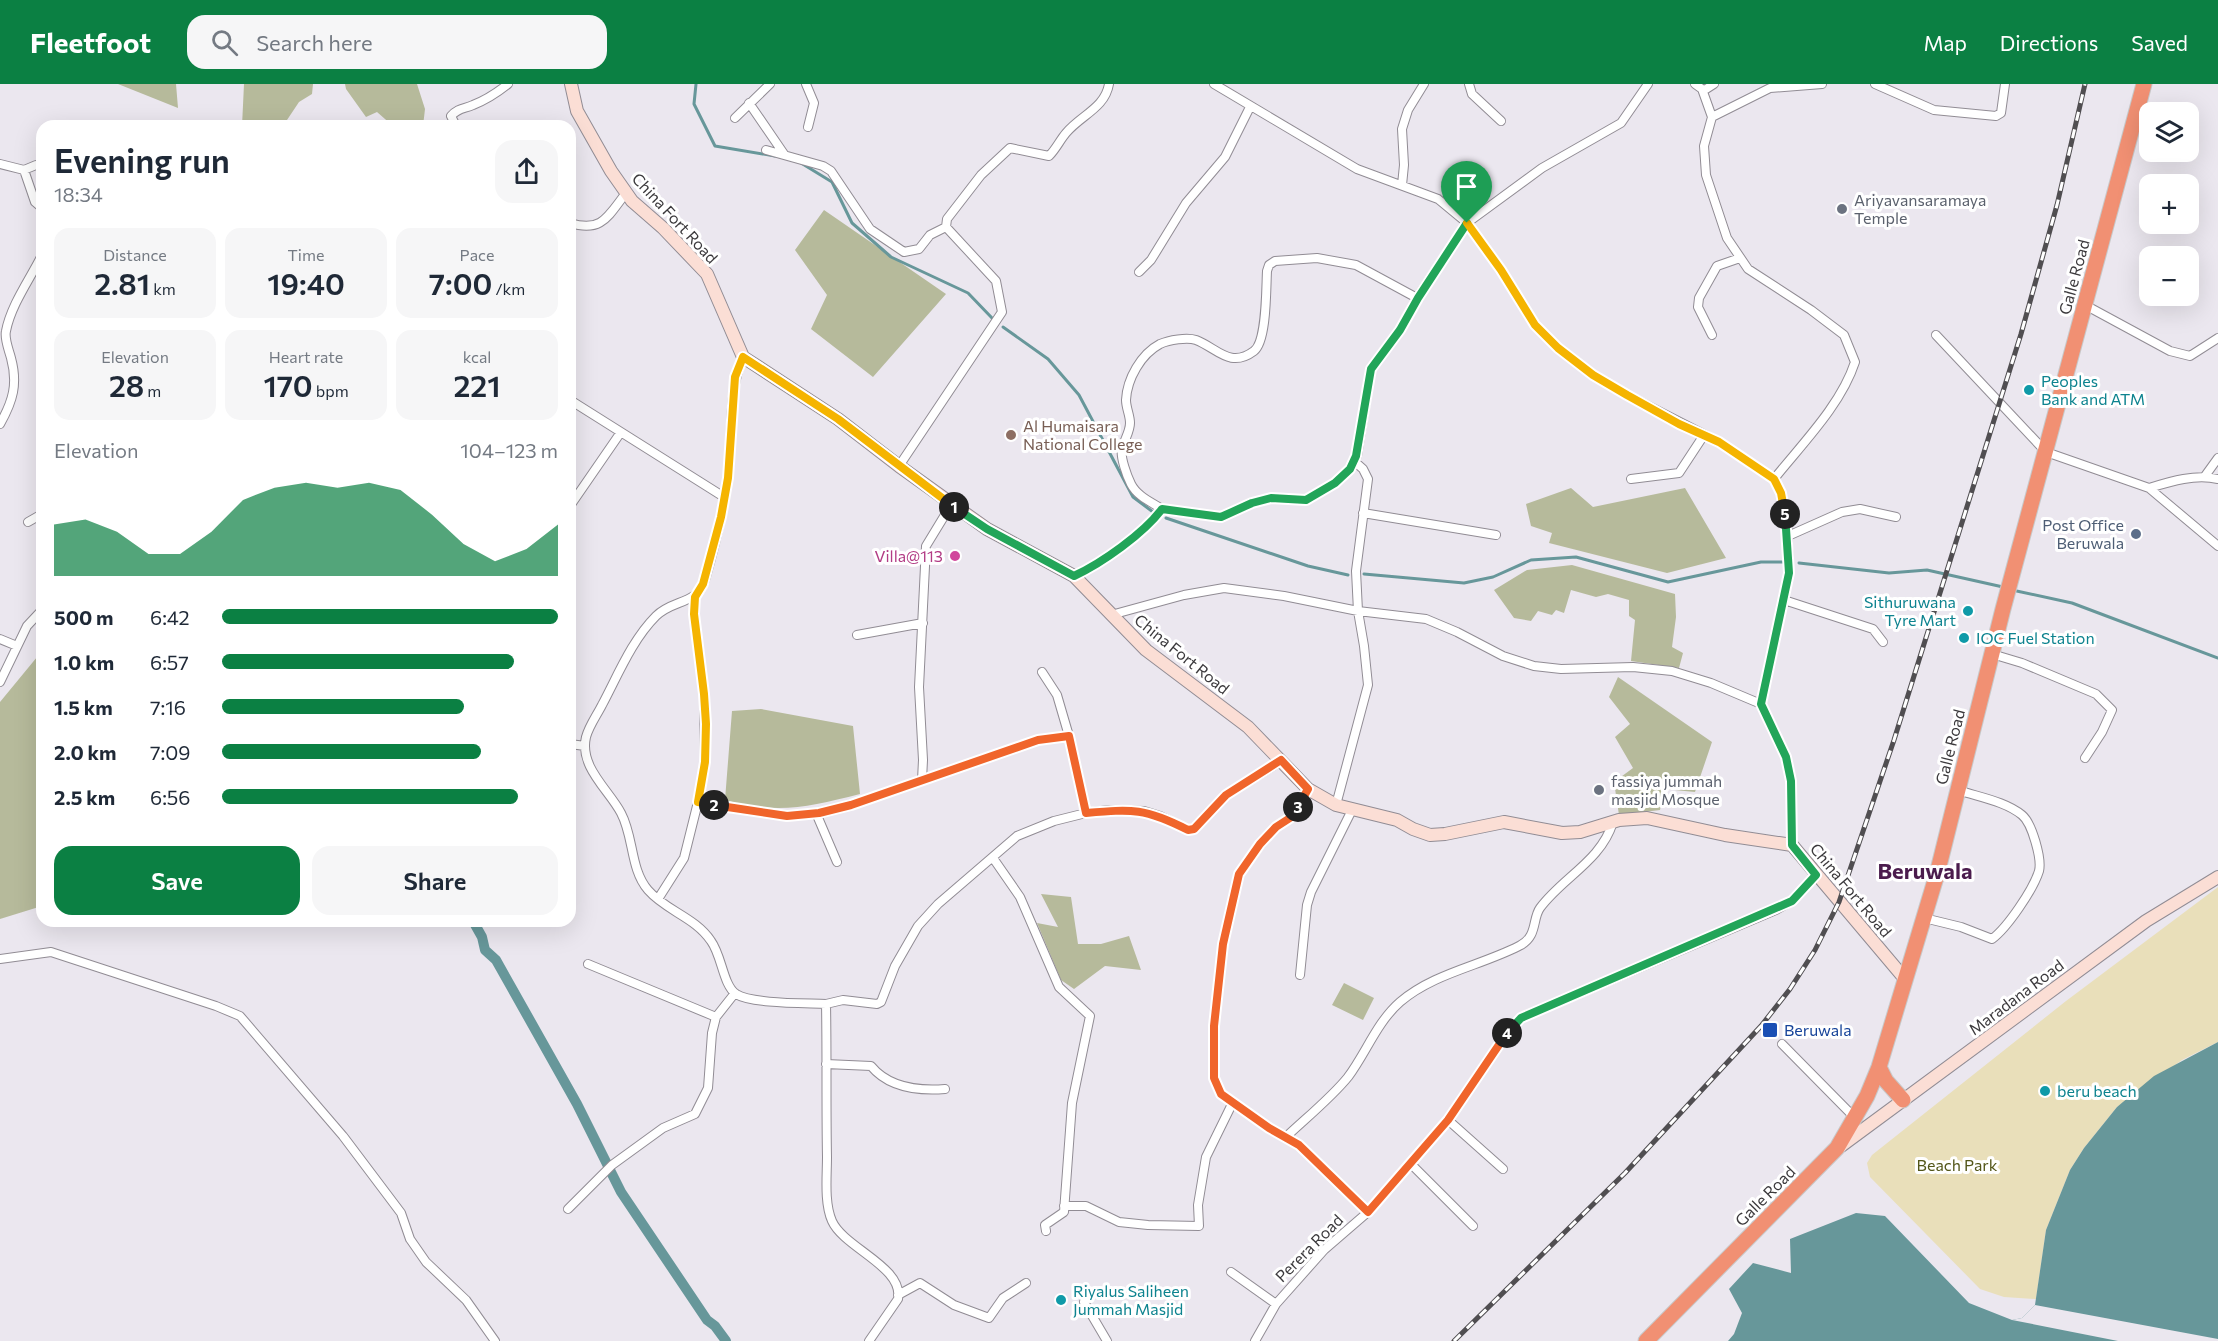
<!DOCTYPE html>
<meta charset="utf-8">
<style>
:root{--surface:#fff;--page:#f6f6f7;--text:#1f2937;--muted:#747a83;--accent:#0b8043}
body{margin:0;font-family:Commissioner,sans-serif;background:var(--page);color:var(--text);height:100vh;display:flex;flex-direction:column;font-size:22px;white-space:nowrap}
*{box-sizing:border-box;margin:0}
p{font-size:20px;color:var(--muted)}
.icon{flex:none;width:33px;height:33px;fill:none;stroke:currentColor;stroke-width:2;stroke-linecap:round;stroke-linejoin:round}
.map{position:relative;flex:1;overflow:hidden}
.drawer{position:absolute;left:36px;top:36px;width:540px;height:807px;display:flex;flex-direction:column;background:var(--surface);border-radius:18px;box-shadow:0 6px 24px #0002}
.drawer>*{flex:none}
.fabs{position:absolute;left:2139px;top:18px;display:grid;gap:12px}
.fabs a{display:grid;place-items:center;width:60px;height:60px;border-radius:12px;background:var(--surface);box-shadow:0 6px 24px #0002;font-size:30px}
.pin{position:absolute;display:grid;place-items:center;width:51px;height:51px;color:#fff;margin:-62px -26px;border-radius:50% 50% 50% 0;rotate:-45deg;box-shadow:0 0 6px #0007}
.pin .icon{rotate:45deg}
.km{position:absolute;width:30px;height:30px;margin:-15px;border-radius:50%;background:#222;color:#fff;font-size:16px;line-height:30px;text-align:center}
.round{display:grid;place-items:center;flex:none;width:63px;height:63px;border-radius:18px;background:var(--page)}
.headline{display:flex;align-items:center;justify-content:space-between;height:102px;padding:0 18px}
h1{font-size:33px;font-weight:600;line-height:45px}
.stats{display:grid;grid-template-columns:repeat(3,1fr);gap:9px;height:102px;padding:6px 18px}
.stats div{display:grid;align-content:center;border-radius:15px;background:var(--page);text-align:center}
.stats b{font-size:30px;font-weight:600}
.stats small{font-size:16px;font-weight:400}
.stats p{font-size:16px}
.chart{height:168px;padding:12px 18px}
.chart p{display:flex;justify-content:space-between}
.chart svg{width:100%;height:108px;margin-top:6px;fill:var(--accent);opacity:.7}
.primary-button{display:flex;gap:12px;margin-top:auto;padding:12px 18px}
.primary-button a{flex:1;height:69px;border-radius:18px;background:var(--accent);color:#fff;font-size:24px;font-weight:600;line-height:69px;text-align:center}
.primary-button a+a{background:var(--page);color:var(--text)}
ul{padding:0 18px;list-style:none;font-size:20px}
li{display:grid;grid-template-columns:96px 72px 1fr;align-items:center;height:45px}
li i{height:15px;border-radius:8px;background:var(--accent)}
header{display:flex;align-items:center;gap:36px;box-sizing:border-box;height:84px;padding:0 30px;background:var(--accent);color:#fff}
header strong{font-size:28px}
nav{display:flex;gap:33px;margin-inline-start:auto;font-size:21px}
.search{width:420px;height:54px;background:var(--page);display:flex;align-items:center;gap:15px;box-sizing:border-box;padding:0 21px;border-radius:18px;color:var(--muted);font-size:22px}
.map>svg:first-child{display:block}
</style>
<header>
<strong>Fleetfoot</strong>
<div class="search"><svg class="icon" aria-label="search" viewBox="0 0 24 24"><circle cx="10" cy="10" r="6"/><path d="M15 15l6 6"/></svg>Search here</div>
<nav><a>Map</a><a>Directions</a><a>Saved</a></nav>
</header>
<div class="map">
<svg width="2218" height="1257" viewBox="0 0 2218 1257">
<rect width="100%" height="100%" fill="#ebe7ef"/>
<path fill="#b6ba9b" d="M118,0H176L178,24Z
M244,0H313L312,10L299,18L283,42H242Z
M345,0H417L425,25L423,42H393L377,28L366,33L346,5Z
M824,126L946,210L873,293L811,245L827,211L795,166Z
M1571,404L1593,423L1685,404L1726,474L1667,489L1549,459L1552,449L1531,442L1526,420Z
M1572,481L1675,510L1676,533L1672,563L1683,569L1679,584L1631,577L1635,536L1629,532V516L1608,510L1596,513L1571,506L1564,529L1556,526L1552,531L1538,527L1531,537L1514,534L1494,506L1527,486Z
M42,567V822L0,835V618Z
M1618,593L1712,658L1695,708L1664,705L1660,726L1619,731L1614,698L1633,684L1615,653L1630,640L1609,613Z
M761,625L853,642L860,710C808,723 778,731 725,716L732,627Z
M1041,810L1071,813L1078,860H1101L1129,852L1141,886L1105,882L1074,905L1061,896L1037,839L1058,843Z
M1344,899L1374,914L1363,936L1332,921Z"/>
<path fill="#e9dfba" d="M2218,803V958L2182,976L2117,1023L2084,1064L2070,1086L2046,1146L2036,1215L2004,1213L1980,1205L1870,1093L1867,1079L1872,1071L2066,917Z"/>
<path fill="#67979a" d="M2218,958V1257H1728L1734,1250L1742,1229L1729,1205L1753,1179L1791,1189L1790,1155L1856,1129L1885,1132L1969,1219L2012,1236L2022,1234L2035,1221L2046,1146L2070,1086L2084,1064L2117,1023L2154,992Z"/>
<path fill="#ebe7ef" d="M2035,1221L2218,1255V1257H2118L2012,1236L2022,1234Z"/>
<g fill="none" stroke-linecap="round" stroke-linejoin="round">
<path stroke="#67979a" stroke-width="3" d="M696,0L694,20L715,62L775,72
M801,79L832,98L852,139L891,173L968,209L992,234
M1003,243L1048,275L1079,311L1133,413L1153,428
M1166,434L1308,482L1348,491
M1799,479L1889,489L1927,486L2003,503
M1364,490L1464,499L1493,493L1531,476L1576,473L1668,498L1761,478H1784
M2012,506L2072,519L2218,574"/>
<path stroke="#67979a" stroke-width="10" d="M473,837L482,853L485,866L496,876L577,1020L621,1108L707,1236L715,1242L726,1257"/>
<g stroke="#918c94" stroke-width="10">
<path id="street" d="M806,0L814,19L808,43
M1214,0L1357,85L1438,115L1467,139L1501,186L1535,241L1558,264L1593,291L1627,311L1719,358L1774,395L1781,409L1787,440L1789,489L1761,620L1786,673L1791,697L1792,761
M1469,0L1472,10L1501,37
M1695,0L1702,5L1712,33L1704,62L1706,91L1727,154L1748,185L1811,226L1844,251L1855,278C1841,321 1802,360 1774,395
M1875,0L1934,26L1996,32L2001,29L2005,0
M1703,7L1714,0
M749,19L784,70
M1712,33L1770,4L1822,0
M735,34L770,0
M456,42L451,32C458,24 464,25 473,21C486,16 498,8 508,0
M766,66L823,82L831,87L870,145L904,168L919,165L930,151L946,143L947,135L981,91L1010,64L1049,72C1056,65 1060,56 1066,49C1081,31 1105,24 1109,0
M0,80L24,86L35,118L42,124
M24,86L36,81H42
M1402,101L1404,81L1402,45L1408,26L1424,0
M570,139C602,149 608,132 626,109
M1139,188L1151,176L1186,119L1225,73L1250,23
M2085,221L2170,267L2190,272L2218,254
M1712,251L1698,223L1699,214L1717,182L1740,174
M1936,251L2046,368L2149,404L2218,462
M743,273C727,310 733,354 728,394C723,428 715,462 705,496C697,521 673,515 656,532C632,556 618,591 602,621C597,631 589,642 586,653C579,683 609,706 621,729C634,753 630,785 648,806C666,827 695,833 711,857C722,872 723,901 736,910C752,920 805,919 826,920C827,971 826,1022 827,1073C827,1092 824,1119 832,1137C844,1164 904,1183 898,1215L869,1257
M570,316L724,413
M0,340C13,317 18,300 11,274C9,266 4,255 6,247C11,221 30,195 42,171
M899,382L1002,228L996,197L946,143
M2205,392L2218,374
M1631,395L1679,389L1704,351
M2149,404C2172,397 2195,390 2218,395
M570,422L621,348
M1162,425C1151,418 1137,412 1131,400C1127,392 1120,373 1122,365C1124,356 1130,348 1130,339C1130,331 1126,324 1126,316C1127,295 1141,270 1160,260C1169,256 1187,253 1196,256C1217,264 1230,285 1254,267C1267,257 1266,204 1267,187L1269,181L1275,177L1317,174L1356,181L1417,214
M1363,429L1496,451
M28,438L42,430
M1788,452L1842,428L1860,425L1896,433
M1074,492C1102,479 1143,450 1162,425L1221,433L1252,419L1271,414L1306,416L1335,399L1350,385L1357,372L1371,285L1400,246L1417,214L1467,139L1542,84L1621,39L1648,0
M1784,516L1873,545L1883,558
M1111,531L1184,511L1224,504L1284,512L1358,527L1426,535L1457,548L1503,572L1534,582L1561,585L1633,583L1672,587L1711,599L1761,620
M857,551L923,539
M0,555L17,562
M1992,570L2022,579L2096,610L2112,626L2102,648L2085,674
M1042,588L1057,611L1069,652L1086,729
M0,598L27,542L42,526
M570,660L585,662
M922,696L923,676L919,603L926,462L951,421
M1308,705L1293,732L1276,743L1260,761L1239,790L1223,860L1214,942V994L1221,1010L1269,1044L1299,1061L1368,1128
M698,718L787,732L819,729L851,721L1038,656L1069,652
M1336,721L1368,601L1364,562L1358,527L1356,487L1368,395L1363,385L1354,377
M816,729L837,778
M993,774L1020,813L1059,903L1090,932L1072,1019L1064,1128L1045,1141L1046,1147
M658,815L684,774L698,718L705,678L704,610L694,530L695,513
M1924,834L1961,843L1992,855C2007,844 2033,806 2039,787C2042,775 2032,739 2022,731C2005,717 1978,713 1958,706
M0,875L51,868L216,922L240,932L343,1052L401,1129L410,1155L426,1178L466,1216L495,1257
M588,880L716,933
M1300,891L1307,821L1311,808L1352,726
M826,920L843,916L877,920L881,918L895,882L918,842L938,820L1017,752L1054,737L1086,729L1109,726L1144,727L1160,732L1188,746L1194,745L1226,711L1281,677
M1782,960L1855,1034
M826,980L871,982C889,1004 919,1007 945,1005
M1448,1036L1503,1085
M1286,1053C1305,1035 1332,1013 1348,993C1366,969 1377,938 1400,918C1434,889 1480,882 1519,862C1538,853 1532,835 1540,824C1563,793 1601,777 1613,738
M1410,1079L1473,1142
M1064,1122H1086L1119,1138L1148,1141L1199,1142L1198,1121L1206,1073L1233,1018
M568,1125L612,1081L663,1044L695,1030L708,1004L712,949L716,933L735,909
M1231,1188L1276,1220
M898,1211L920,1199L954,1221L989,1234L1003,1214L1026,1199
M1084,1218L1107,1257
M1255,1257L1276,1220L1324,1166L1368,1128L1448,1036L1510,944L1521,934L1776,826L1792,817L1816,791"/>
</g>
<g stroke="#918c94" stroke-width="14">
<path id="secondary" d="M571,0L577,27L611,87L632,117L663,144L707,190L743,273L838,335L899,382L987,445L1074,492L1146,566L1248,643L1308,705L1336,721L1397,736L1413,745L1430,751L1445,750L1504,738L1562,749L1580,748L1619,736L1647,734L1725,751L1792,761L1905,895
M1841,1062L2146,837L2218,793"/>
</g>
<g stroke="#c8c8c8" stroke-width="17">
<path id="highway" d="M1879,983L1886,997L1903,1016
M1646,1257L1837,1064L1867,1012L1879,983L1937,790L2003,525L2144,0"/>
</g>
<use href="#street" stroke="#fff" stroke-width="8"/>
<use href="#secondary" stroke="#fbded5" stroke-width="12"/>
<use href="#highway" stroke="#f19073" stroke-width="15"/>
<g stroke="#504e51" stroke-width="5">
<path id="rail" d="M1454,1257L1625,1089L1761,942L1790,905L1815,866L1839,818L1894,656L2021,250L2057,121L2085,0"/>
</g>
<use href="#rail" stroke="#fff" stroke-width="3" stroke-dasharray="9" stroke-linecap="butt"/>
</g>
<g fill="none" stroke-linecap="round" stroke-linejoin="round">
<g stroke="#fff" stroke-width="12">
<path id="split-1" d="M954,423L987,445L1074,492C1102,479 1143,450 1162,425L1221,433L1252,419L1271,414L1306,416L1335,399L1350,385L1356,372L1371,285L1400,246L1418,214L1467,139"/>
</g>
<g stroke="#fff" stroke-width="12">
<path id="split-2" d="M714,721L698,718L705,678L706,640L704,610L694,530L695,513L703,500L721,433L728,394L735,293L743,273L838,335L954,423"/>
</g>
<g stroke="#fff" stroke-width="12">
<path id="split-3" d="M714,721L787,732L819,729L851,721L1038,656L1069,652L1086,729C1133,725 1145,724 1188,746L1194,745L1226,711L1281,676L1308,705L1298,723"/>
</g>
<g stroke="#fff" stroke-width="12">
<path id="split-4" d="M1298,723L1293,732L1276,743L1260,760L1239,790L1223,860L1214,942V994L1221,1010L1269,1044L1299,1061L1368,1128L1448,1036L1507,949"/>
</g>
<g stroke="#fff" stroke-width="12">
<path id="split-5" d="M1507,949L1521,934L1792,817L1816,791L1792,761L1791,697L1786,673L1761,620L1789,489L1785,430"/>
</g>
<g stroke="#fff" stroke-width="12">
<path id="split-6" d="M1467,139L1501,186L1535,241L1558,264L1593,291L1627,311L1679,340L1719,358L1774,395L1781,409L1785,430"/>
</g>
<use href="#split-1" stroke="#22a559" stroke-width="8"/>
<use href="#split-2" stroke="#f5b400" stroke-width="8"/>
<use href="#split-3" stroke="#f0652b" stroke-width="8"/>
<use href="#split-4" stroke="#f0652b" stroke-width="8"/>
<use href="#split-5" stroke="#22a559" stroke-width="8"/>
<use href="#split-6" stroke="#f5b400" stroke-width="8"/>
</g>
<g fill="#6b7280" stroke="#fff" stroke-width="2">
<circle cx="1842" cy="125" r="6"/>
<circle cx="1599" cy="706" r="6"/>
</g>
<g fill="#0f9aa8" stroke="#fff" stroke-width="2">
<circle cx="2029" cy="306" r="6"/>
<circle cx="1968" cy="527" r="6"/>
<circle cx="1964" cy="554" r="6"/>
<circle cx="2045" cy="1007" r="6"/>
<circle cx="1061" cy="1216" r="6"/>
</g>
<circle fill="#8d6e63" stroke="#fff" stroke-width="2" cx="1011" cy="351" r="6"/>
<circle fill="#5c6f8a" stroke="#fff" stroke-width="2" cx="2136" cy="450" r="6"/>
<circle fill="#d1479c" stroke="#fff" stroke-width="2" cx="955" cy="472" r="6"/>
<rect fill="#1a4fb4" stroke="#fff" stroke-width="2" x="1762" y="938" width="16" height="16" rx="3"/>
<g text-anchor="middle" stroke-width="6" stroke-linejoin="round" paint-order="stroke">
<g font-size="16" fill="#5b616d" stroke="#fff" text-anchor="start">
<text x="1854" y="122">Ariyavansaramaya<tspan x="1854" dy="18">Temple</tspan></text>
<text x="1611" y="703">fassiya jummah<tspan x="1611" dy="18">masjid Mosque</tspan></text>
</g>
<g font-size="16" fill="#3b393c" stroke="#fff">
<text transform="translate(675 134) rotate(47)" y="6">China Fort Road</text>
<text transform="translate(2074 193) rotate(-75)" y="6">Galle Road</text>
<text transform="translate(1182 570) rotate(39)" y="6">China Fort Road</text>
<text transform="translate(1950 663) rotate(-76)" y="6">Galle Road</text>
<text transform="translate(1851 806) rotate(50)" y="6">China Fort Road</text>
<text transform="translate(2016 913) rotate(-37)" y="6">Maradana Road</text>
<text transform="translate(1765 1112) rotate(-45)" y="6">Galle Road</text>
<text transform="translate(1309 1164) rotate(-45)" y="6">Perera Road</text>
</g>
<g font-size="16" fill="#0d838f" stroke="#fff" text-anchor="start">
<text x="2041" y="303">Peoples<tspan x="2041" dy="18">Bank and ATM</tspan></text>
<text x="1956" y="524" text-anchor="end">Sithuruwana<tspan x="1956" dy="18">Tyre Mart</tspan></text>
<text x="1976" y="560">IOC Fuel Station</text>
<text x="2057" y="1013">beru beach</text>
<text x="1073" y="1213">Riyalus Saliheen<tspan x="1073" dy="18">Jummah Masjid</tspan></text>
</g>
<g font-size="16" fill="#785e54" stroke="#fff" text-anchor="start">
<text x="1023" y="348">Al Humaisara<tspan x="1023" dy="18">National College</tspan></text>
</g>
<g font-size="16" fill="#4e5e75" stroke="#fff" text-anchor="end">
<text x="2124" y="447">Post Office<tspan x="2124" dy="18">Beruwala</tspan></text>
</g>
<g font-size="16" fill="#b23c85" stroke="#fff" text-anchor="end">
<text x="943" y="478">Villa@113</text>
</g>
<g font-size="16" fill="#164399" stroke="#fff" text-anchor="start">
<text x="1784" y="952">Beruwala</text>
</g>
<g font-size="16" fill="#535619" stroke="#fff">
<text x="1957" y="1087">Beach Park</text>
</g>
<g font-size="22" font-weight="bold" fill="#4b1c4d" stroke="#fff">
<text x="1925" y="795">Beruwala</text>
</g>
</g>
</svg>
<div class="fabs">
<a><svg class="icon" aria-label="layers" viewBox="0 0 24 24"><path d="M12 4l9 5-9 5-9-5zM3 14l9 5 9-5"/></svg></a>
<a>+</a>
<a>−</a>
</div>
<div class="pin" style="left:1467px;top:139px;background:#1e9e55"><svg class="icon" aria-label="arrive" viewBox="0 0 24 24"><path d="M6 21V4h12l-3 4 3 4H6"/></svg></div>
<b class="km" style="left:954px;top:423px">1</b>
<b class="km" style="left:714px;top:721px">2</b>
<b class="km" style="left:1298px;top:723px">3</b>
<b class="km" style="left:1507px;top:949px">4</b>
<b class="km" style="left:1785px;top:430px">5</b>
<section class="drawer">
<div class="headline"><div><h1>Evening run</h1><p>18:34</p></div><a class="round"><svg class="icon" aria-label="share" viewBox="0 0 24 24"><path d="M12 15V3M7 8l5-5 5 5M5 13v7h14v-7"/></svg></a></div>
<div class="stats">
<div><p>Distance</p><b>2.81<small> km</small></b></div>
<div><p>Time</p><b>19:40</b></div>
<div><p>Pace</p><b>7:00<small> /km</small></b></div>
</div>
<div class="stats">
<div><p>Elevation</p><b>28<small> m</small></b></div>
<div><p>Heart rate</p><b>170<small> bpm</small></b></div>
<div><p>kcal</p><b>221</b></div>
</div>
<div class="chart"><p><span>Elevation</span>104–123 m</p>
<svg viewBox="0 0 160 44" preserveAspectRatio="none"><path d="M0 44V23L10 21L20 26L30 35L40 35L50 26L60 13L70 8L80 6L90 8L100 6L110 9L120 19L130 31L140 38L150 33L160 23V44z"/></svg>
</div>
<ul>
<li><b>500 m</b>6:42<i style="width:100%"></i></li>
<li><b>1.0 km</b>6:57<i style="width:87%"></i></li>
<li><b>1.5 km</b>7:16<i style="width:72%"></i></li>
<li><b>2.0 km</b>7:09<i style="width:77%"></i></li>
<li><b>2.5 km</b>6:56<i style="width:88%"></i></li>
</ul>
<div class="primary-button"><a>Save</a><a>Share</a></div>
</section>
</div>
